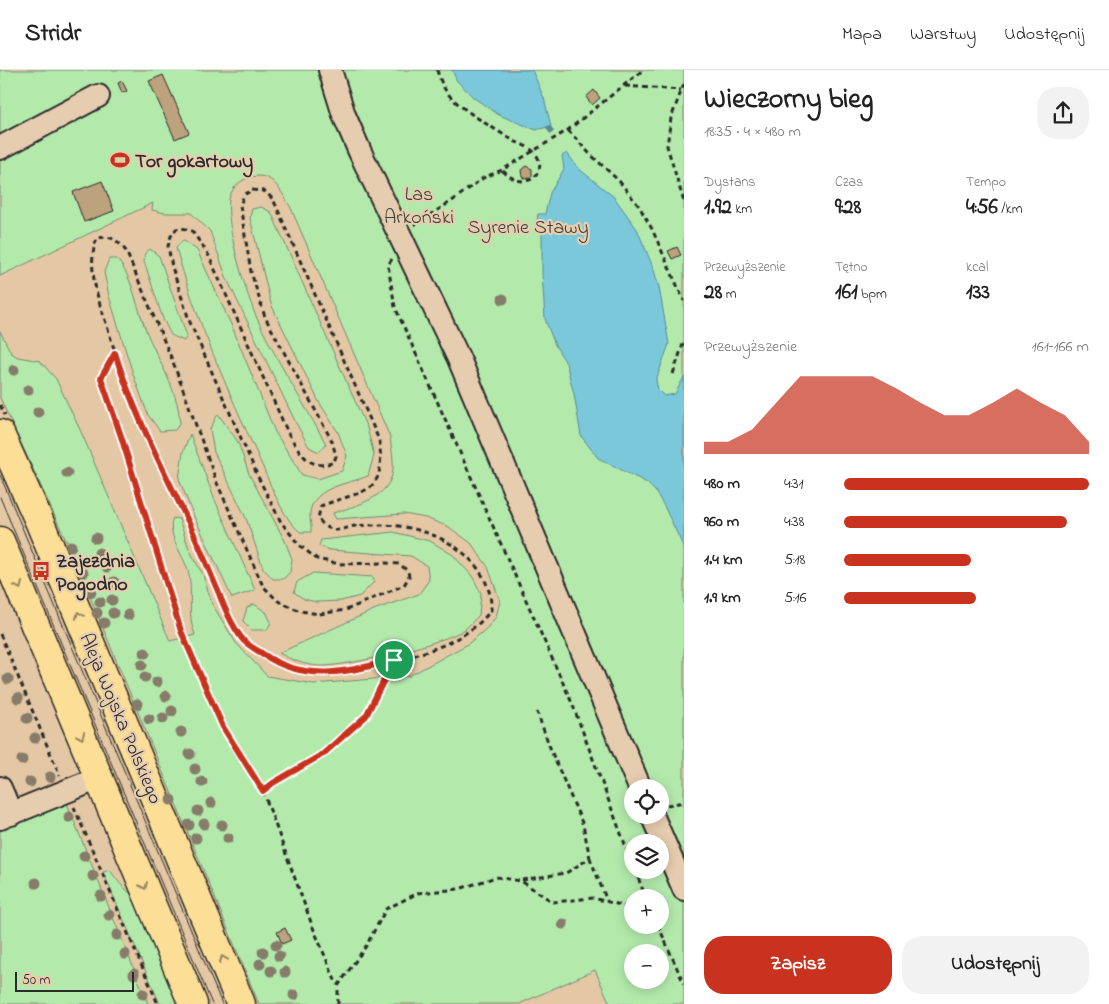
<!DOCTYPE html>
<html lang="pl">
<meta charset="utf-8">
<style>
:root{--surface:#fff;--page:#f2f2f2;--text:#222;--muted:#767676;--line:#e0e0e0;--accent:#c8321e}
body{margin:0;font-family:"Indie Flower",sans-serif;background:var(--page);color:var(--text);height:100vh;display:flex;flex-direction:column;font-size:19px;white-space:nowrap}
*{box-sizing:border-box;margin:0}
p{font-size:16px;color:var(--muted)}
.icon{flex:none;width:28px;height:28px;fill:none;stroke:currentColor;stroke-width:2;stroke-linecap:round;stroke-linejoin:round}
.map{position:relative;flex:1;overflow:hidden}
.panel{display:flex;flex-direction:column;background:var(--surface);width:425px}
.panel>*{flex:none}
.tools{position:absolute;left:624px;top:709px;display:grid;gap:10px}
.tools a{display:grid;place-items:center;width:45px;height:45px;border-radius:50%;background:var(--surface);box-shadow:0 2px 12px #0003;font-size:25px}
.scale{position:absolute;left:15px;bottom:12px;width:119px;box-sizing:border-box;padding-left:5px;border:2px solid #2b2b2b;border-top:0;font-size:14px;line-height:18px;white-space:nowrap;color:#2b2b2b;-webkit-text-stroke:4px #e7cdaf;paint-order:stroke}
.pin{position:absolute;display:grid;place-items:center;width:42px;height:42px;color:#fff;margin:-21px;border:2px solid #fff;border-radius:50%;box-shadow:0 1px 5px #0007}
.round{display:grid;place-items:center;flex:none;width:52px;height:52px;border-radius:20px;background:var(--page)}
.head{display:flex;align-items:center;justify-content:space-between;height:85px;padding:0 20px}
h1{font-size:28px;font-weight:700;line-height:38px}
.metrics{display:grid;grid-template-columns:repeat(3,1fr);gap:8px;height:85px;padding:5px 20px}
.metrics div{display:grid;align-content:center}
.metrics b{font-size:21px;font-weight:700}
.metrics small{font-size:14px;font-weight:400}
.metrics p{font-size:14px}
.chart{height:140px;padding:10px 20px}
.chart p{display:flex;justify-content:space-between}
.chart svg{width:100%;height:90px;margin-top:5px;fill:var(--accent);opacity:.7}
.action{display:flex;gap:10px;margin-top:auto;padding:10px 20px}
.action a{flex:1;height:58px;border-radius:20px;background:var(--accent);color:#fff;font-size:20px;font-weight:700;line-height:58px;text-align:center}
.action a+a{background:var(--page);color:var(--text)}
ul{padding:0 20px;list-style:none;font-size:16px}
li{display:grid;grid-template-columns:80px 60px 1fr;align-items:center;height:38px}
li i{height:12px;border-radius:6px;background:var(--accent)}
header{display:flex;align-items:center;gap:30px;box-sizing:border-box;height:70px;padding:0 25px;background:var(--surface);border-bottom:1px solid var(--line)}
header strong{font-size:24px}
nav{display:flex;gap:28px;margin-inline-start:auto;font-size:18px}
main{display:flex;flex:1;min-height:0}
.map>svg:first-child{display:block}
</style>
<header>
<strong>Stridr</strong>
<nav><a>Mapa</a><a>Warstwy</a><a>Udostępnij</a></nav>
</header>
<main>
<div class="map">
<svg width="684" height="934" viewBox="0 0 684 934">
<rect width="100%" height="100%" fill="#e4c8a5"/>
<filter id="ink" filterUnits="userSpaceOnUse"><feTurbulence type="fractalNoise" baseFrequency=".02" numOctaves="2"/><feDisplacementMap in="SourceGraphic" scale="10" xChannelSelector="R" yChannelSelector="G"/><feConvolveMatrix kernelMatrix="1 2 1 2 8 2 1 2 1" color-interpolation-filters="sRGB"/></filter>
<g filter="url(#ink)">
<path fill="#b3eaac" stroke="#6f8a6c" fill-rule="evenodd" d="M0,0H684V934H610L595,900L519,934H259L71,481L0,328V261L11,283L18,287L40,291L56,309L82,364L170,571L195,565C186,542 194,522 188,500C183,485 166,463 173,448L179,449L189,479L203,505L212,534L236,573L267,606L314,614L409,606L468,574L487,558L496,547L500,531L488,497L471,473L449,457L426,448L404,444L336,449L333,443C355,436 391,428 393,399C394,389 391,377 390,367L290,136C282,124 276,107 259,106C245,106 232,115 229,129C225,155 245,219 255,244C275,289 302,330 326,374L319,382L309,377L295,351L227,209L210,161L191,143H165L152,140L153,133L0,206ZM632,718H660V745H632ZM632,772H660V800H632ZM632,828H660V855H632ZM632,882H660V910H632Z
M261,137L271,142L367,358L374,385L368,406C349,414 314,416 310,442C309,449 312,455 311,462H300C281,446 269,410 258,386C227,318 196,250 176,178L183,170L197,180L233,259L275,362L302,405L318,409L342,401L347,386L338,362L319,332L271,234L250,148L252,139Z
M150,179L159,186L187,266L184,271L171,265L163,249L144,191L145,183Z
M109,189H117C132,207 135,230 143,252C154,286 178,316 180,353L175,360L160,361L148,345L132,301L109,226L104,202Z
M218,344L238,372L249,404L285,471L292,489L290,502L283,509H273L263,498L246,448L214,382L210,359Z
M190,364L214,428L255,520L232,528L193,444L179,409L183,382Z
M393,462L430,471L453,485L472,506L481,523L479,545C474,550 470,555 465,559C443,574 346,597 319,596C304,595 292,590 279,583L376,539L419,524L429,510L427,496L411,486L330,480L319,476L321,470Z
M313,503L373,507L374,512L360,526L341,531L316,532L304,529L294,522L297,512Z
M254,534L266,542L271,552L267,560H252L243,551L247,538Z
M66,731L148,934H0V759Z
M110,800C119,814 127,822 142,831L185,934H160L103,802Z"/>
<path fill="#7bc8db" stroke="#5b8995" d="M452,0H532L544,28L551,56L536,60L499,45L474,28L457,11Z
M567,83L578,98L614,127L637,159L653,197L659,217L669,274L656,310L658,320L664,326L675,324L684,307V478L664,436L655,421L647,413L598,388L581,366L574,324L566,293L555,275L545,249L542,203V151L537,150L538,144H545L550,123L564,99L562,86Z"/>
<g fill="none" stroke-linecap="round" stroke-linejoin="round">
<path stroke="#5b8995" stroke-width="5" d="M549,58L551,61"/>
</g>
<path fill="#bca27d" stroke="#2b2b2b" d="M163,5L189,63L175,69L149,11Z
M122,11L127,21L122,23L118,13Z
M594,20L600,28L592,35L586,27Z
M526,96L532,99V106L527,109L522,107L521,100Z
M102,111L114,141L84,152L73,122Z
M677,177L681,185L672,189L668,181Z
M285,858L291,870L282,874L277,862Z"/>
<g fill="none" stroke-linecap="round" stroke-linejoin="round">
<g stroke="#2b2b2b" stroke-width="26">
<path id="minor" d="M330,0L344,45L360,82L459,289L640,718
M0,78L98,26
M0,718L11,744
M652,745L684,819
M0,748L99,708"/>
</g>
<g stroke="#2b2b2b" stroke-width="31">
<path id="major" d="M0,364L40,453L241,934
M0,471L193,934"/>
</g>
<path stroke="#2b2b2b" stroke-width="3" stroke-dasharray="5 4" stroke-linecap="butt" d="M437,0C439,7 442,15 446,21C457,38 497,60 514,71C521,74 529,77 534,82C551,100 527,126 502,100
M684,14L671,48L667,76L684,132
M625,16L681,20
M568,60L589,83L619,111L639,136L652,159L684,231
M252,120L264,121L273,129L379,370C387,427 363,419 321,436L318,448C322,454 327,459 336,460C342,460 349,457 355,456C363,455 373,455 382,455C424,455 476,477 489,521C491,527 491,534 491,540C469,570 428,582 393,591C335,606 298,612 247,573C228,559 199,477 188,451C178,428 165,406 155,383C136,342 120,300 107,256C98,230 86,195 97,168C112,165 117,170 126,181L173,292L217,413L263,516L278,531L300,541L319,544L346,540L404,515L409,507L408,501L399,494L385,493L339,494L317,489L299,475L281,452L259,409L189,250L172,197L168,176L171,166L176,159L182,158L192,161L207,182L288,363C300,382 309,402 334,392L336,386L332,371L265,247L251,202L240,135L244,125Z
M414,155L452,131L483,108L502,100L568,60L643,0
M392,189L388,195L395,237L572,633L632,793
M115,283L101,308L121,366L181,561L223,657L263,721L323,684L366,646L394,591
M673,304L684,271
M0,335L5,345
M0,564L60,706
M263,721L312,855L337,915
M667,735L684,732
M74,737L158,934
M590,788L607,831
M635,800L646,828
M522,810L566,803L590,788L583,755L552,683L537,642
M658,855L684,914
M338,934V916L366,876L386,839L418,823L459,819L496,807L521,811L553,832L593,828L632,838"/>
<use href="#minor" stroke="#e7cdaf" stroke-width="22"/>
<use href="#major" stroke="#fcde96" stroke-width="28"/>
<path stroke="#2b2b2b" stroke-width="1" d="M0,405L222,934
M0,427L212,934"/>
</g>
<g fill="#867c69">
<circle cx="503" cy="229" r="5.5"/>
<circle cx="14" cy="300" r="5.5"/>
<circle cx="28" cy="320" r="5.5"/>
<circle cx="38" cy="342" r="5.5"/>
<circle cx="67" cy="403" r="5.5"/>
<circle cx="96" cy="468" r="5.5"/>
<circle cx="71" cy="476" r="5.5"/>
<circle cx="99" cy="483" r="5.5"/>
<circle cx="107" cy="497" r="5.5"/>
<circle cx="83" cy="503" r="5.5"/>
<circle cx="114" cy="512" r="5.5"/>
<circle cx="91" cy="522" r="5.5"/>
<circle cx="112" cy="530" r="5.5"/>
<circle cx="100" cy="532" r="5.5"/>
<circle cx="97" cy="543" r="5.5"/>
<circle cx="113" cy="543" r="5.5"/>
<circle cx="128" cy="545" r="5.5"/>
<circle cx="104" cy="553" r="5.5"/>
<circle cx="145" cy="583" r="5.5"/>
<circle cx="142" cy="595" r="5.5"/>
<circle cx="145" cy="607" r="5.5"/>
<circle cx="8" cy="609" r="5.5"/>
<circle cx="157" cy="612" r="5.5"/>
<circle cx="166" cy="626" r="5.5"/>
<circle cx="18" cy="628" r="5.5"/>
<circle cx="137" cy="634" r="5.5"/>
<circle cx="172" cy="641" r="5.5"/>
<circle cx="27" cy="648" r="5.5"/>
<circle cx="163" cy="648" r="5.5"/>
<circle cx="149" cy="649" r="5.5"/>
<circle cx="181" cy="662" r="5.5"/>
<circle cx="35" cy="668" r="5.5"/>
<circle cx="190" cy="684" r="5.5"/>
<circle cx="22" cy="690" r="5.5"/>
<circle cx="195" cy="699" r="5.5"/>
<circle cx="50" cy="707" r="5.5"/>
<circle cx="30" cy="712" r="5.5"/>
<circle cx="202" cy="712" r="5.5"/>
<circle cx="171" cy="730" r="5.5"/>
<circle cx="211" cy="733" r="5.5"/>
<circle cx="198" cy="741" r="5.5"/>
<circle cx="69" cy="747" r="5.5"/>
<circle cx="204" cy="754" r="5.5"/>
<circle cx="189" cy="755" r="5.5"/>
<circle cx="222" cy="755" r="5.5"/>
<circle cx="196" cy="768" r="5.5"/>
<circle cx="228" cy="768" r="5.5"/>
<circle cx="84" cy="786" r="5.5"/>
<circle cx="93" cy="806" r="5.5"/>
<circle cx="36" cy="813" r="5.5"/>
<circle cx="101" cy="826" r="5.5"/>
<circle cx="109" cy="845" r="5.5"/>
<circle cx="563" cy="854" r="5.5"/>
<circle cx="117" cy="865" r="5.5"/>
<circle cx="276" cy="875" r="5.5"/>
<circle cx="263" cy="882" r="5.5"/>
<circle cx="125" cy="884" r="5.5"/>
<circle cx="279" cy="886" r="5.5"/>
<circle cx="260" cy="894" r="5.5"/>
<circle cx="271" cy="901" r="5.5"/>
<circle cx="285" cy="902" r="5.5"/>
<circle cx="134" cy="904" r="5.5"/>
<circle cx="143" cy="924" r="5.5"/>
<circle cx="294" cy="925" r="5.5"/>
</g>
<defs><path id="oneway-chevron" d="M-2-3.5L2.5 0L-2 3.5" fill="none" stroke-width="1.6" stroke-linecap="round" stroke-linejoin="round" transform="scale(1.25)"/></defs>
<g stroke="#948460">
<use href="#oneway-chevron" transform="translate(19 516) rotate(67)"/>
<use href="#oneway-chevron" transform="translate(79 545) rotate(-113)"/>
<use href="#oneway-chevron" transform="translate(81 666) rotate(67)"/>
<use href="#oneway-chevron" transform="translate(144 816) rotate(67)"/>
<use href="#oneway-chevron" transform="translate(223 889) rotate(-112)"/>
</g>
</g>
<g fill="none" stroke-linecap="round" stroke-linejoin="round" filter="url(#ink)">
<g stroke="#fff" stroke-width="10">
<path id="route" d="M115,283C133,341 160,393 186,447C198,471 207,496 218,521C224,537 232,557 244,571C249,576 257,580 263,584C304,613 349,602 394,590L366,646L323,684L273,713L263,721L223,657L181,561L121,366L101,308Z"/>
</g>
<use href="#route" stroke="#c8321e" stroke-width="6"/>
</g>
<defs>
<g id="stadium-bare" transform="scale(1.5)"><path d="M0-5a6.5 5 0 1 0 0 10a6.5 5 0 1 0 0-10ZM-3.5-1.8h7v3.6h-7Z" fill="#c8321e" stroke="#e7cdaf" stroke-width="2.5" paint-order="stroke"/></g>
<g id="bus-bare" transform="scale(1.5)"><path d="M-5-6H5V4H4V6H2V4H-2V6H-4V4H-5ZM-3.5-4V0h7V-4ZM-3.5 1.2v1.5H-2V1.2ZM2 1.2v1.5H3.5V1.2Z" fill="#c8321e" stroke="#e7cdaf" stroke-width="2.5" paint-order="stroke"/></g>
</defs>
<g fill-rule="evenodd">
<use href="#stadium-bare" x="120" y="90"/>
<use href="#bus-bare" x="41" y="501"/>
</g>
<g text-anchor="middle" stroke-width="4.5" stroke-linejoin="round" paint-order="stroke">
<g font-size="20" font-weight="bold" fill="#2b2b2b" stroke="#e7cdaf" text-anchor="start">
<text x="135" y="97">Tor gokartowy</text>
<text x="56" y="497">Zajezdnia<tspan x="56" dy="23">Pogodno</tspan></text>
</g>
<g font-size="20" fill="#393e38" stroke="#e7cdaf">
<text x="419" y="130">Las<tspan x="419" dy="23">Arkoński</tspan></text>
<text x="528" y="163">Syrenie Stawy</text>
</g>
<g font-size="20" fill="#2b2b2b" stroke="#e7cdaf">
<text transform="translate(122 648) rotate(67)" y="7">Aleja Wojska Polskiego</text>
</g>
</g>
</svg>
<div class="tools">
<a><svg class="icon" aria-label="locate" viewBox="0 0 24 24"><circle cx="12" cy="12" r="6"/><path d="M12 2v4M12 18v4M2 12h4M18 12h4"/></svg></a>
<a><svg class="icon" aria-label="layers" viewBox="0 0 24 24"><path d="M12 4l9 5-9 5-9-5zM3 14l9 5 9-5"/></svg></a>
<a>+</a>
<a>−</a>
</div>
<div class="scale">50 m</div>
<div class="pin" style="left:394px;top:590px;background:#1e9e55"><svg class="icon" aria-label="arrive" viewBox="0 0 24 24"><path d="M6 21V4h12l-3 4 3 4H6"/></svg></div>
</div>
<section class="panel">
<div class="head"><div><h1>Wieczorny bieg</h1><p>18:35 · 4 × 480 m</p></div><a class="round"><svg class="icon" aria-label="share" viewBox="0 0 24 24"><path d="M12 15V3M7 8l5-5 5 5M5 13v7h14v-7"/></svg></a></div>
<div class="metrics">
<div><p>Dystans</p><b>1.92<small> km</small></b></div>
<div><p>Czas</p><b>9:28</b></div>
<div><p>Tempo</p><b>4:56<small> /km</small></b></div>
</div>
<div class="metrics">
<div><p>Przewyższenie</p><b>28<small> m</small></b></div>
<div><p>Tętno</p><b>161<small> bpm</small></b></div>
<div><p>kcal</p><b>133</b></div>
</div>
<div class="chart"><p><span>Przewyższenie</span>161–166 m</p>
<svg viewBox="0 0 160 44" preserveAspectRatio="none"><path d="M0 44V38L10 38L20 32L30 19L40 6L50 6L60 6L70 6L80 12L90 19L100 25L110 25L120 19L130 12L140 19L150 25L160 38V44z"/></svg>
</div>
<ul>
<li><b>480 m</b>4:31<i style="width:100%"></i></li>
<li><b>960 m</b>4:38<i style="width:91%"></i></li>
<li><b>1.4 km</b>5:18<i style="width:52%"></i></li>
<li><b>1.9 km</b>5:16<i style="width:54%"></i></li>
</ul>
<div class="action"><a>Zapisz</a><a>Udostępnij</a></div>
</section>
</main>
